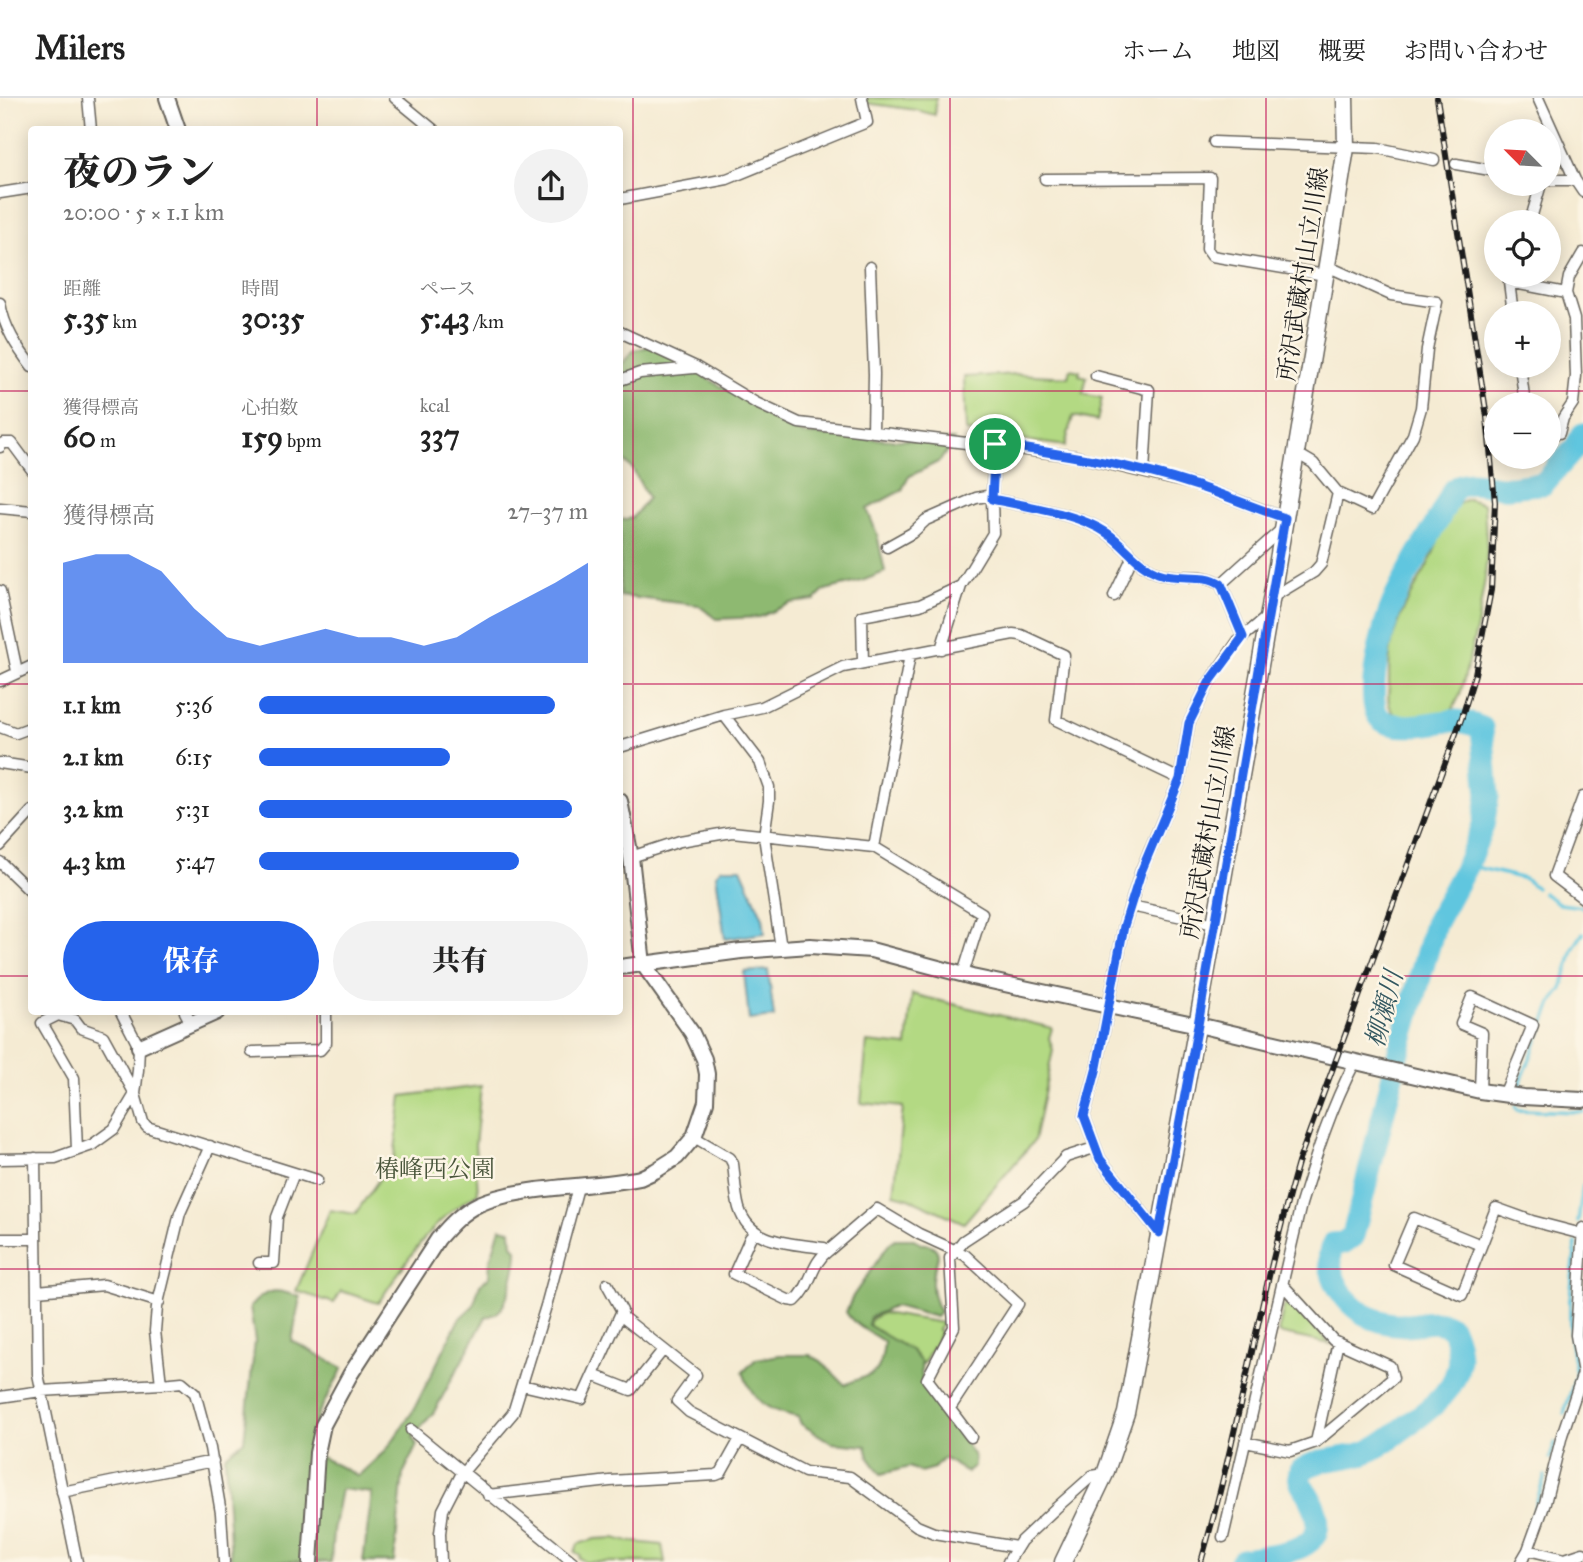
<!DOCTYPE html>
<html lang="ja">
<meta charset="utf-8">
<style>
:root{--surface:#fff;--page:#f2f2f2;--text:#222;--muted:#767676;--line:#e0e0e0;--accent:#2563eb}
body{margin:0;font-family:"IM FELL Great Primer","Noto Serif JP",serif;background:var(--page);color:var(--text);height:100vh;display:flex;flex-direction:column;font-size:26px;white-space:nowrap}
*{box-sizing:border-box;margin:0}
p{font-size:23px;color:var(--muted)}
.icon{flex:none;width:38px;height:38px;fill:none;stroke:currentColor;stroke-width:2;stroke-linecap:round;stroke-linejoin:round}
.map{position:relative;flex:1;overflow:hidden}
.details{position:absolute;left:28px;top:28px;width:595px;height:889px;display:flex;flex-direction:column;background:var(--surface);border-radius:7px;box-shadow:0 4px 18px #0003}
.details>*{flex:none}
.needle{width:46px;rotate:294deg}
.controls{position:absolute;left:1484px;top:21px;display:grid;gap:14px}
.controls a{display:grid;place-items:center;width:77px;height:77px;border-radius:50%;background:var(--surface);box-shadow:0 4px 18px #0003;font-size:35px}
.pin{position:absolute;display:grid;place-items:center;width:60px;height:60px;color:#fff;margin:-30px;border:4px solid #fff;border-radius:50%;box-shadow:0 2px 7px #0007}
.round{display:grid;place-items:center;flex:none;width:74px;height:74px;border-radius:37px;background:var(--page)}
.overview{display:flex;align-items:center;justify-content:space-between;height:119px;padding:0 35px}
h1{font-size:38px;font-weight:800;line-height:52px}
.metrics{display:grid;grid-template-columns:repeat(3,1fr);gap:10px;height:119px;padding:7px 35px}
.metrics div{display:grid;align-content:center}
.metrics b{font-size:30px;font-weight:800}
.metrics small{font-size:19px;font-weight:400}
.metrics p{font-size:19px}
.chart{height:196px;padding:14px 35px}
.chart p{display:flex;justify-content:space-between}
.chart svg{width:100%;height:126px;margin-top:7px;fill:var(--accent);opacity:.7}
.button{display:flex;gap:14px;margin-top:auto;padding:14px 35px}
.button a{flex:1;height:80px;border-radius:42px;background:var(--accent);color:#fff;font-size:28px;font-weight:800;line-height:80px;text-align:center}
.button a+a{background:var(--page);color:var(--text)}
ul{padding:0 35px;list-style:none;font-size:23px}
li{display:grid;grid-template-columns:112px 84px 1fr;align-items:center;height:52px}
li i{height:18px;border-radius:9px;background:var(--accent)}
header{display:flex;align-items:center;gap:42px;box-sizing:border-box;height:98px;padding:0 35px;background:var(--surface);border-bottom:2px solid var(--line)}
header strong{font-size:33px}
nav{display:flex;gap:38px;margin-inline-start:auto;font-size:24px}
.map>svg:first-child{display:block}
</style>
<header>
<strong>Milers</strong>
<nav><a>ホーム</a><a>地図</a><a>概要</a><a>お問い合わせ</a></nav>
</header>
<div class="map">
<svg width="1583" height="1464" viewBox="0 0 1583 1464">
<rect width="100%" height="100%" fill="#fcf5e5"/>
<filter id="ink" filterUnits="userSpaceOnUse"><feTurbulence type="fractalNoise" baseFrequency=".0143" numOctaves="2"/><feDisplacementMap in="SourceGraphic" scale="14" xChannelSelector="R" yChannelSelector="G"/><feConvolveMatrix kernelMatrix="1 2 1 2 8 2 1 2 1" color-interpolation-filters="sRGB"/></filter>
<filter id="wash" filterUnits="userSpaceOnUse"><feTurbulence type="fractalNoise" baseFrequency=".00686" numOctaves="4" result="noise"/><feDisplacementMap in="SourceGraphic" scale="28" xChannelSelector="R" yChannelSelector="G"/><feGaussianBlur stdDeviation="1.57" result="paint"/><feColorMatrix in="noise" values="0 0 0 0 0 0 0 0 0 0 0 0 0 0 0 0 0 1.4 0 .05"/><feComposite in="paint" operator="in"/></filter>
<g filter="url(#wash)">
<rect width="100%" height="100%" fill="#f5ebd3"/>
<path fill="#b3d983" stroke="#687a50" stroke-width="2" d="M865,0H936L935,17L916,12L866,5Z
M1070,271L1080,273L1079,277L1087,279L1083,296L1102,300L1097,323L1073,318L1065,348L966,334L964,279L1018,276L1068,279Z
M1468,401L1484,406L1487,453L1485,481L1477,529L1460,597L1450,617L1399,619C1386,612 1388,599 1389,586C1389,569 1389,553 1394,537C1401,509 1420,484 1432,458C1441,439 1445,408 1468,401Z
M912,896L1052,930L1049,940L1053,952L1034,1043L964,1125L909,1100L894,1096L903,1009L861,1005L867,944L907,948Z
M481,988L475,1047L478,1095C430,1122 408,1162 378,1205L341,1193L334,1205L296,1193L330,1112L355,1116L394,1060L402,998Z
M1290,1203L1294,1205L1330,1246L1278,1235L1284,1208Z
M882,1215L943,1225L938,1232L941,1234L923,1266L869,1227L871,1221Z
M615,1440L625,1443L662,1447L665,1464H586L579,1460L580,1457L575,1454L578,1446L595,1441Z"/>
<path fill="#8eb971" stroke="#556a46" stroke-width="2" d="M652,248L803,336L892,342H954L940,363L908,379L902,392L867,411L877,436L885,474L862,483L825,492L815,502L790,505L760,519L716,521L698,507L620,498V422L632,420L648,400L632,370L620,360V268L634,252Z
M500,1130L511,1132L512,1147L517,1151C518,1164 509,1200 501,1211C497,1216 492,1218 486,1219L434,1314L413,1339L417,1347L403,1376L394,1464H363L372,1395L341,1391L333,1433L331,1464L231,1463L225,1358L244,1342L255,1243L250,1209C267,1189 277,1191 300,1199L292,1243L343,1270L318,1316L307,1352L358,1378L386,1352L413,1313L459,1221L473,1208L480,1186L489,1179L490,1163Z
M895,1141H914L921,1146C928,1145 937,1148 938,1157C938,1162 935,1169 933,1174C930,1189 933,1201 940,1214L936,1219L895,1208L870,1219L868,1227L912,1253L921,1264L922,1281L974,1358V1369L967,1374L943,1360L934,1370L920,1374L909,1369L881,1376L869,1360L866,1348L832,1345L801,1326L798,1319C767,1313 753,1304 743,1274L756,1261L780,1257H810L821,1263L845,1287C873,1272 880,1284 884,1244C872,1235 854,1228 846,1214L853,1198L889,1146Z"/>
<path fill="#61c6df" stroke="#3e717e" stroke-width="2" d="M722,770H741L763,820L765,835L725,841L716,776Z
M768,872L774,919L749,922L744,874Z"/>
<g fill="none" stroke-linecap="round" stroke-linejoin="round">
<path stroke="#61c6df" stroke-width="3.5" d="M1467,767L1525,781L1536,790
M1543,795L1560,806L1583,809
M1519,988L1553,903L1562,891L1573,851L1583,835
M1515,1008L1517,1012L1583,1014
M1578,1124L1583,1088
M1564,1316L1576,1277L1570,1238V1202L1576,1145
M1550,1360L1555,1345
M1520,1454L1545,1378"/>
<path stroke="#61c6df" stroke-width="23" d="M1240,1464L1242,1461C1277,1455 1338,1456 1311,1402C1306,1392 1297,1385 1300,1373C1320,1358 1344,1363 1367,1354C1382,1348 1395,1336 1408,1327C1443,1301 1473,1278 1452,1230C1435,1219 1423,1227 1405,1227C1373,1226 1348,1211 1335,1183C1330,1171 1327,1157 1333,1146L1343,1145L1353,1138L1398,957L1435,826L1467,767L1483,728L1488,698L1482,630C1472,626 1460,622 1451,623C1432,624 1399,634 1382,622C1361,608 1384,525 1393,505C1410,466 1436,431 1453,392C1471,377 1488,391 1509,389C1520,388 1531,386 1543,386L1575,350L1583,336"/>
</g>
</g>
<g filter="url(#ink)">
<g fill="none" stroke-linecap="round" stroke-linejoin="round">
<g stroke="#68645c" stroke-width="13">
<path id="street" d="M88,0L91,32
M395,0L434,32
M1538,0L1575,82L1583,94
M1214,44L1378,50L1434,62
M1456,66L1496,73
M1045,81L1210,80L1207,151L1212,158L1325,177
M1549,82H1575
M0,95L32,90
M620,101L727,81L867,24L862,0
M1530,124L1541,86
M870,169L874,276L873,334
M1512,177L1509,184L1513,215
M1509,184L1566,195
M0,205C4,230 17,249 32,269
M620,234L696,269L756,305L799,325L1075,358L1192,386L1285,420
M1520,268L1525,306
M1096,278L1149,292L1144,374
M620,282L640,275L694,270
M1549,336L1559,335L1563,320L1573,305L1576,278L1574,221L1566,195L1569,179L1583,155
M0,349L3,345H12L32,372
M1296,355L1313,365L1338,395L1372,411L1413,337L1421,310L1427,251L1437,204L1391,197L1327,168
M992,397L995,346
M0,410L32,413
M887,449L912,435L926,422L976,400L992,397V401C1028,409 1077,415 1107,435C1125,447 1137,467 1158,475C1178,483 1203,473 1221,486L1243,539
M1221,486L1283,430
M0,493L17,573
M1114,498L1133,458
M1271,500L1314,474L1321,466L1338,395
M941,551L961,488
M863,565L862,518L920,507L961,488L993,435L992,401
M0,583L32,568
M724,617L762,609L843,569L1013,536L1021,537L1064,557L1056,622L1180,681
M0,629L16,635L32,629
M620,649L724,617L760,664L769,689V703L764,738L781,850
M0,665L32,670
M1583,699L1554,778L1583,800
M0,748L32,713
M874,749L910,557
M631,759L680,743L732,734L874,749L982,815L963,876
M0,764L32,795
M1131,808L1215,826
M185,914L191,925
M252,954L320,952L326,945V914
M1480,993L1482,935L1461,926L1472,899L1533,927L1504,997
M694,1039L730,1060L733,1066C735,1080 735,1096 739,1110C750,1147 792,1145 824,1150L828,1153L877,1111L919,1136L965,1157L1018,1206L950,1310
M210,1048L180,1115L157,1209L155,1233L161,1286L182,1284L195,1295L210,1350L221,1415L224,1464
M77,1052L74,980L42,925L58,917L75,922L81,930L103,938L135,996L143,1024L147,1029L317,1082
M35,1060L38,1276L77,1464
M0,1061L55,1060L92,1047L114,1031L135,996L138,972L139,949L121,914
M756,1134L750,1140L734,1176L788,1202L795,1203C811,1190 811,1165 828,1153
M1159,1135L1100,1061L1084,1018L1097,969L1124,828L1141,773L1180,681L1189,625L1209,585L1238,543L1268,518
M0,1141H35
M1481,1147L1414,1120L1394,1167L1462,1197L1496,1110L1532,1123L1582,1136
M259,1165H274L277,1119L294,1075
M607,1186L622,1213L620,1217
M37,1193L104,1187L159,1204
M593,1277L631,1292L663,1252
M522,1287L582,1301L620,1217L696,1277L677,1303L689,1314L805,1374L850,1379L917,1428L934,1435L1016,1449
M0,1299L41,1293L161,1286
M411,1332L573,1464
M971,1339L927,1281L954,1229L950,1160L963,1143L1024,1103L1066,1059L1094,1050
M1245,1344L1290,1353L1316,1344L1393,1280L1390,1268L1333,1242L1282,1186
M1316,1344L1338,1244
M62,1394L213,1363
M488,1397L610,1383L716,1377L721,1375L740,1341
M1223,1439L1301,1106C1316,1057 1331,1009 1355,964
M1528,1452L1565,1461L1583,1455
M441,1464L440,1435L443,1412L462,1375L513,1315L546,1208L578,1089
M1008,1464L1021,1443L1056,1410L1092,1378L1105,1376
M1521,1464L1528,1452L1545,1405L1562,1337L1583,1275L1576,1237L1583,1130"/>
</g>
<g stroke="#68645c" stroke-width="18">
<path id="secondary" d="M167,0L178,32
M620,869L741,853L810,848L871,852L972,879L1198,927L1480,993L1523,999L1583,1002
M139,949L217,914
M310,1464L317,1355L323,1327L350,1277L438,1141C450,1127 462,1114 479,1106C523,1087 591,1090 640,1080L655,1073L677,1059L694,1039L706,1004L707,976L704,961L692,935L643,866L631,759L620,703"/>
</g>
<g stroke="#68645c" stroke-width="19">
<path id="primary" d="M1063,1464L1105,1376L1126,1315C1205,894 1278,472 1346,50L1345,0"/>
</g>
<use href="#street" stroke="#fff" stroke-width="10"/>
<use href="#secondary" stroke="#fff" stroke-width="14"/>
<use href="#primary" stroke="#fff" stroke-width="16"/>
<g stroke="#1c1c1c" stroke-width="6">
<path id="rail" d="M1201,1464C1239,1333 1260,1197 1298,1065L1462,619L1475,576L1491,492L1495,404L1487,319L1437,0"/>
</g>
<use href="#rail" stroke="#fcf5e5" stroke-width="3.5" stroke-dasharray="10" stroke-linecap="butt"/>
</g>
</g>
<g fill="none" stroke-linecap="round" stroke-linejoin="round" filter="url(#ink)">
<g stroke="#fff" stroke-width="14">
<path id="route" d="M995,346C1062,356 1130,366 1194,387C1225,397 1254,410 1285,420L1198,927L1159,1135L1100,1061L1084,1018L1097,969L1124,828L1141,774L1180,681L1189,625L1209,585L1243,539L1221,486C1204,474 1179,483 1158,475C1137,467 1125,447 1107,435C1077,415 1028,409 992,401Z"/>
</g>
<use href="#route" stroke="#2563eb" stroke-width="9"/>
</g>
<path fill="none" stroke="#c2185b" stroke-width="2" stroke-opacity="0.55" d="M317,0V32M633,0V1464M950,0V1464M1266,0V1464M0,293H32M620,293H1583M0,586H32M620,586H1583M0,878H32M620,878H1583M317,914V1464M0,1171H1583"/>
<g text-anchor="middle" stroke-width="5" stroke-linejoin="round" paint-order="stroke">
<g font-size="24" fill="#1c1c1c" stroke="#fcf5e5">
<text transform="translate(1303 176) rotate(-81)" y="8">所沢武蔵村山立川線</text>
<text transform="translate(1208 734) rotate(-80)" y="8">所沢武蔵村山立川線</text>
</g>
<g font-size="24" fill="#49553b" stroke="#fcf5e5">
<text x="435" y="1079">椿峰西公園</text>
</g>
<g font-size="26" font-style="italic" fill="#345860" stroke="#fcf5e5">
<text transform="translate(1384 911) rotate(-75)" y="9">柳瀬川</text>
</g>
</g>
</svg>
<div class="controls">
<a><svg class="needle" viewBox="-14 -14 28 28"><path d="M0-13l5 13h-10z" fill="#e53935"/><path d="M0 13l5-13h-10z" fill="#767676"/></svg></a>
<a><svg class="icon" aria-label="locate" viewBox="0 0 24 24"><circle cx="12" cy="12" r="6"/><path d="M12 2v4M12 18v4M2 12h4M18 12h4"/></svg></a>
<a>+</a>
<a>−</a>
</div>
<div class="pin" style="left:995px;top:346px;background:#1e9e55"><svg class="icon" aria-label="arrive" viewBox="0 0 24 24"><path d="M6 21V4h12l-3 4 3 4H6"/></svg></div>
<section class="details">
<div class="overview"><div><h1>夜のラン</h1><p>20:00 · 5 × 1.1 km</p></div><a class="round"><svg class="icon" aria-label="share" viewBox="0 0 24 24"><path d="M12 15V3M7 8l5-5 5 5M5 13v7h14v-7"/></svg></a></div>
<div class="metrics">
<div><p>距離</p><b>5.35<small> km</small></b></div>
<div><p>時間</p><b>30:35</b></div>
<div><p>ペース</p><b>5:43<small> /km</small></b></div>
</div>
<div class="metrics">
<div><p>獲得標高</p><b>60<small> m</small></b></div>
<div><p>心拍数</p><b>159<small> bpm</small></b></div>
<div><p>kcal</p><b>337</b></div>
</div>
<div class="chart"><p><span>獲得標高</span>27–37 m</p>
<svg viewBox="0 0 160 44" preserveAspectRatio="none"><path d="M0 44V9L10 6L20 6L30 12L40 25L50 35L60 38L70 35L80 32L90 35L100 35L110 38L120 35L130 28L140 22L150 16L160 9V44z"/></svg>
</div>
<ul>
<li><b>1.1 km</b>5:36<i style="width:90%"></i></li>
<li><b>2.1 km</b>6:15<i style="width:58%"></i></li>
<li><b>3.2 km</b>5:31<i style="width:95%"></i></li>
<li><b>4.3 km</b>5:47<i style="width:79%"></i></li>
</ul>
<div class="button"><a>保存</a><a>共有</a></div>
</section>
</div>
